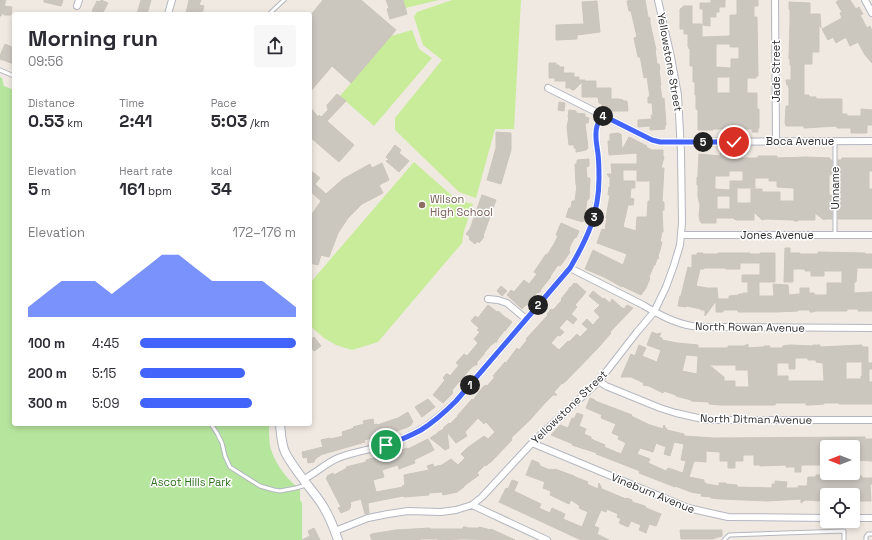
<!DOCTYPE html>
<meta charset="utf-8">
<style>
:root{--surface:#fff;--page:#f7f7f7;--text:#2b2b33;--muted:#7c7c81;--accent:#4264fb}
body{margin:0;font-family:"Space Grotesk",sans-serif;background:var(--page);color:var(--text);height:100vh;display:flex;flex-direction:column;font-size:15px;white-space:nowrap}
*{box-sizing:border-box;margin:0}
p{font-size:13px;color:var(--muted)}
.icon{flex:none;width:22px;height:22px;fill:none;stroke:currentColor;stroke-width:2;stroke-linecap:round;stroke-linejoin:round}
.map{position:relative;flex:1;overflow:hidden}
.drawer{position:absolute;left:12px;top:12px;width:300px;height:414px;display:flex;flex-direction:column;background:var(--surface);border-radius:4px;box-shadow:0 2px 6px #0003}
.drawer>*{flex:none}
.needle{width:26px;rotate:270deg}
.fabs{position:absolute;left:820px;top:440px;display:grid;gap:8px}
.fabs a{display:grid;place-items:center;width:40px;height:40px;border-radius:4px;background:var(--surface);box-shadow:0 2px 6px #0003;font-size:20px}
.pin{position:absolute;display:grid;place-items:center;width:34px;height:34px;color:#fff;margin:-17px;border:2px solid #fff;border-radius:50%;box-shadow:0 1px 4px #0007}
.km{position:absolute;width:20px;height:20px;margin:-10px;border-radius:50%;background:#222;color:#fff;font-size:11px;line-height:20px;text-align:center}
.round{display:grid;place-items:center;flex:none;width:42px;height:42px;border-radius:4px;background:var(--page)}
.headline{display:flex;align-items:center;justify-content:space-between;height:68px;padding:0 16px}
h1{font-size:22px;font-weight:800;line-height:30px}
.figures{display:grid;grid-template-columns:repeat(3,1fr);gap:6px;height:68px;padding:4px 16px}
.figures div{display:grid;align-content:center}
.figures b{font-size:17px;font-weight:800}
.figures small{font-size:11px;font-weight:400}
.figures p{font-size:11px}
.chart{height:112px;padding:8px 16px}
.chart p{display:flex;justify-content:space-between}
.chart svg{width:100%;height:72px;margin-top:4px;fill:var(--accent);opacity:.7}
ul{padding:0 16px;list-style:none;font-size:13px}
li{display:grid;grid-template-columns:64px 48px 1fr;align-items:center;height:30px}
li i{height:10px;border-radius:5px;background:var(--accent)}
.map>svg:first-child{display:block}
</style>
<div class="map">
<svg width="872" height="540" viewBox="0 0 872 540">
<rect width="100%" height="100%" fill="#efe9e1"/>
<path fill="#b6e59e" d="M0,77L2,78L4,86L14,90V424H269C269,431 269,439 270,446C274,462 287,480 300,489V500L302,503V540H0Z"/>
<path fill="#c9ec9a" d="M403,0H439L405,8Z
M452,0H521L514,129H495L476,198L459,192L395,130V118L442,60L423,45L414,17L417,12Z
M412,30L419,49L432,58L374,126L340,96L391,36Z
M414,162L457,200L473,204L464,231L462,243L378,342L352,350L336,345L324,338L310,326V283Z"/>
<path fill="#cbc7bf" stroke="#cbc5ba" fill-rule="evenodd" d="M0,0H6L4,6L12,7L11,15H4V14L2,13L1,16H0Z
M44,0H63L61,6L44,2Z
M101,0L108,3L102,14H99L92,11L97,1L100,2Z
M141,0H151L147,14H137Z
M189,0H201L199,5L204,6L202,14H190L186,13Z
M323,0H361L396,30L351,83L332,66L310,92V16Z
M386,0H403L407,14L390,19L387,9L389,8Z
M632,0H645L648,17L650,18V23L656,50H655L657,64H659L660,69L659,70L661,85H660L662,99L664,98L666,125H665V129L650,130V126L638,127V120L652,119L651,115H653L652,103H648V97H650L647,77L644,78L641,61L640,57H638L634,38L637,37L631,11H629L627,1Z
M711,0H725V7H719V12H716V17H710V26L703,25V9H700V3H711Z
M737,0H758V6H754V17H757L758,76H756V78H747V93H757V109H759V128H758V132H752V129H742V128H725V129H713V130H698V110L696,109V95H695V82H693V66H690V49H689V47H688V34H684V29H680V9L681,8H683V6H692V24H702V37L730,36V15H737ZM716,44H730V47H739V59H731V68L716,67ZM717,77H730V93H717Z
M839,0H850L856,9L859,7L863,14L860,15L867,28L870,26L872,31V63L865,55L858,42L850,46L846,37L836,43L833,37L828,40L822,29L842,18L840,13L842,12L836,2Z
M597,1L600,32L577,35V39L556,40V25L584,24L582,2Z
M789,2L810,3V14H820L821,28L819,24V52H812V64H804V95H809V97H816V99H842V114H847V116H861V109L872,110V125H867V133H851V128H837V126L804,128V126H786L785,123L786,106H789V89L788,85H787L786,80H791V65H790V59H789L790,21V10L789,9Z
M5,44L14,48V64L0,59V56Z
M549,63H556V65H559V67H564L563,73H574V77H579V80H585L584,81H596V88H611V99H619L623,100V101H627L628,111H604V106H602V104L599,103L598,97H582V82L574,90H572L570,88H566V81H555V78H549Z
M337,94L346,101L327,121L354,145L339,162L310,137V107L318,117L319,115L321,117L328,110L327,105Z
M559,102L565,103L564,111L558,110Z
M569,110L576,111V113L585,114V117L589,118L588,123H585L588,148L586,150L576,152V148H574V145H569L567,127L569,117H568Z
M496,132L511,133V150L501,184L487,180L496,148Z
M619,133V134H621L622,150L629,137L647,146L646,147L652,150H663V156L664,157L661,168H664L662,202H664V210H662L663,232H662L660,242H662L660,250L658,256L659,258L657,259L655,265H654L649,277L650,278L646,288L641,295L622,286V287L604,277L585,269L593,250L623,265L627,254L597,243L602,229L605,230L607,218H606L610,195H608L609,187H610V178L607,174H612L611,164H637V153L609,155L608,141H610V134ZM623,170H637V181H650V201H648L647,217H637L636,231L623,227L628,205H633L634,199L630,198L631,188H635V181H623Z
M395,145L401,150L399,153L409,161L399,172L386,161L389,160L386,157Z
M720,153H726V158H758V156H777V158L806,157L830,158V160H832V175H829V195H832V219H825L824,220L815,213V220H798V221H794L793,220L766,219L762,220L754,212V220H737L734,219V218H716V223H701V221H700L699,216L700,205L698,197V185H697V177H698V174L699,154L720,156ZM729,171H743V181H730V190L715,189V176H729ZM755,178H769V181H777V187L794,188V201H780V192H762V189H751V203H737V188H755ZM717,196H730V209H717Z
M842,158H872V171H869V189H872V219H838V195H840V175H838V160H841Z
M589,159V166L586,167L587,178H590L589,199H588V200H587L585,214L583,222L566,217L569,208H571L572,201H575L577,185H576L575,164H577V160Z
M382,163L389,180L379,185L383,193L362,204L348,218L338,233L329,257L321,255L318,265L310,263V217L321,201L310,191V170L320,178L315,184L326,194L343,179L370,164L372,168Z
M482,195L496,200L483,236L484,237L479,243L478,241L475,244L469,239L470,237L466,234L470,229Z
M561,223L579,231L576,238L575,237L570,246L569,251L570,252L564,261L560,266L558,265L551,275L550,278L541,289L540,292L537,293L528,302L531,305H526L522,309L507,295L511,290L514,292L524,280L529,284L537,274L534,272L546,254L547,255L554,244L558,236L556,235Z
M785,248H790V253H800V254H818V252L865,253V254H872V268H857L856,282H854V293L872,292V311H858V309H847V311H816L812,312H810V310H798V311L775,312H738V310H723V312H716V301L705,316V310H701V309L687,306L686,307L678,306L680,296H681L688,267L692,268V255H697V253H703V254H718V253H750V254H760V253H775V282H759V296H774L773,284L788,285L789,295L800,294V288H809V293H814L815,295H827V283H842V271H824V276H811V271H805V269H793V282H784ZM740,263H760V275H742V282H748V293H743V294H739V295L729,296V299H718L717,288H707L696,286L700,269H704V268H726V269H740Z
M574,283L575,284L576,283L586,292L575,305L577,307L571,314L577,319L573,324L567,319L559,328L564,332L560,336L558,335L551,343L559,350L568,341L569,342L577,334L580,337L588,329L582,324L587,319L593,325L600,317L594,311L600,305L589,296L593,291L603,299L604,298L610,303L612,299L622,308H623L624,309L627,305L633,308L610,332L611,333L598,348L566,381L562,384V383L554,392L557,395H553L544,404L530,420L511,438L512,440L490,463H489L486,466L485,465L477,473L479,475L464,486V487L457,492L443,495L442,492L429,493V495L404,497L403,496L382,500L368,503L369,513L365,514L361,499L350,502L351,505L350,506L351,507L349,508L350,509L341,513L338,508L341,507L326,478L328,476H327L333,473L334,475L347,468L346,467L366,462V460L388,454V456L402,452V450L407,448L408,449L428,439L434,450L414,460L415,463L399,469L398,465L382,470L384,477L373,480L376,492L403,487L402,486L405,485L404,475L429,470L427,466L433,464L434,467L442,465L451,459L458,465L465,458L461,454L467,448L484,436L488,439L495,432L486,422L484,424L478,418L465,432L467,436L456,443L447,432L449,448L445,450L430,438L438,433V432L444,429L443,428L449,423L450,424L458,416V415L472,399L473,400L483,387L486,385L487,386L495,377L493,376L505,362L506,363L517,348L519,350L527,340L526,339L548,315L547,314L551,309L553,310L562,300L561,299L569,289V288L571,287Z
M501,286L507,291L502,296L497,291Z
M488,305L497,312L498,311L506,318H507L512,322L505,331V330L497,340V342H495L493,344H492L484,353H485L477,362V365H475L471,368L464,376L465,377L461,381H460L452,390L453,391L452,392L453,393L443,403L433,395L445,380L443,378L446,374H448L450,376L459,365L456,363L464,354L467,356L478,343L474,339L480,332L477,330L479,328L471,321L475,316L478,318Z
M652,332L657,334L661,333L659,337L662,338V340L677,343L698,345V348H728V346H744L748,344V348L761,347H764V346H770V348H782L783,346L790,345L813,346V345H820V347L862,345V347H868V363H872V369H869V382H872V404H839V403H824V404L810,405H806V403H776L775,405H720L709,404V402L691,401V400L676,396V395L664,391L663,393L649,386L643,385L644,383L631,377H621L631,354L635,356L639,345L646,348L642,356L657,362L661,350L647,345ZM686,355L698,356L697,374L682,371ZM795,358H808V360H816V362L823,363L824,381H788V376H777V363H789V369H795ZM846,362H862V376H861V379H846ZM709,365H736V370H748L749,387H735V381H724V377Z
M314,337L321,346L314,351L310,346V340Z
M590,398L595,400V401L632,415L631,416L650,425L663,429L664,425L667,430L684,434V436L714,438L860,437H865V439H872V461L853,460V447H827V451H824V463H821V465H801V472H795V467H786V465L760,466V465H754V455H743V461H735V468H728V461H720V452L706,451V462L694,461L689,477L704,480V483H706V484L719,486V483H726V484L737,485V487L772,488V484H775V481L787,482L786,488H798V486H807L808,477H816V475H822V477L862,476V478H872V484H870L871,501H853V495H827V500H822V501L805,500L801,503V499L767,501L721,499L711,498V497L701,496L702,494L691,492L675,486V487L639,473L640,471L599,455L596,454L597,453L585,449H584L572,445L573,444L551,435L560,425L568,428L572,418L574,419L577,413L583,415L579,426L586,429L584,434L591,437V439L605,445L604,447L621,454L626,443L618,439L619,436L612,433L616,424L601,418L602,415L586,408ZM674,442L684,444L681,460L686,461L683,473L668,468L666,471L648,463L650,459L637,454L640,448L653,452L656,443L666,447L664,454L670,456Z
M428,399L435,407L422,417L415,407Z
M408,412L413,422L412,423V424L408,427L380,437V438L375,439V437L364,440L365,442L320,455V456L317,457V458L315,459L314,462L308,463L307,457L303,458L302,452L323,447L321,440L330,438L331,439L343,436L342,432L354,428L353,427L364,424L363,421L373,419L374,425L377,424V425L398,418Z
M532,460L539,463V464L540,465V466L550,470V469L554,470L555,469L574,476H573L588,482L587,484L598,489L599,483L602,489L626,499L627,498L632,500V502L645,506L646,508L661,514L656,526L649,524L646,533L639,530L641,525L631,521L628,527L619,523L621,519L617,517L618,514L607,509L606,512L601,510L594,526L599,528L597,534L609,540H581L499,502L506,488L508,489L512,480L518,482L514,491L541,504L539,508L550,513L552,508L565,514L563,519L582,527L588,512L579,508L580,506L571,500L569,504L550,495L551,491L543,488L545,482L526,475Z
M463,527H466L468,528H479V527L487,529L490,530L491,529L515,540L462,539L438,540V539H420V540H372L370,535H372L371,534L396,530L430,528V529H463Z
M314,528L320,540H302L310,536L308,531Z
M680,530H722V536L712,539H681Z"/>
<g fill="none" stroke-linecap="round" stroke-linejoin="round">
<g stroke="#b4b7c1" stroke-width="5">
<path id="service" d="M269,14L284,0
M0,70L14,76
M835,141V235
M211,424L217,433L222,443L225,456L230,467L260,486L274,490L280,491L296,488L306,485
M724,540L729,535L844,531V540
M866,540V537L868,534H872"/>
</g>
<g stroke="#b4b7c1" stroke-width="8">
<path id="minor" d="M775,0L776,141
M865,0L872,13
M77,6L79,0
M168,14L172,0
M548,88L652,140L660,142L872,141
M681,235H872
M570,268L643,305C658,314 674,323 692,326C698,327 704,327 710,327L872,328
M488,299L498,300L507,303L526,319
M599,381L606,386L660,408L676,413L707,420H872
M532,443L688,508L728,517L827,518
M304,479C316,473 326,463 338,458C353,452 370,450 385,445C416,436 433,423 456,401L570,268C587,239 599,213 599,178C599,170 599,162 598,154C597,145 594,135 597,126C598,123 600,119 602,115
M472,505L547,540
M853,518H872
M335,531L368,518L388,514L408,511L441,512L456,510L472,505L482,497L532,443L599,381L637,332L654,312L666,287L674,265L680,245L682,223L681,152L678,95L671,57L658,0"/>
</g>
<g stroke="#b4b7c1" stroke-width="10">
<path id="tertiary" d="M280,424C281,433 281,443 285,452C293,468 308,485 319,500C327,511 334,528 338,540"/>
</g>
<use href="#service" stroke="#fff" stroke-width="3"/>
<use href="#minor" stroke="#fff" stroke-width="6"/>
<use href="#tertiary" stroke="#fff" stroke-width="8"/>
</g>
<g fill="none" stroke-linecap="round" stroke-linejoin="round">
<g stroke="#fff" stroke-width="8">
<path id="route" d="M386,445C398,441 410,436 421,430C434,422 445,412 456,401L570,268C587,239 599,214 599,178C599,170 599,162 598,154C597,145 594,135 597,126C598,123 600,119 602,115L652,140L660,142H734"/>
</g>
<use href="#route" stroke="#4264fb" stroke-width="5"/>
</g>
<circle fill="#8d6e63" stroke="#fff" stroke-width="1.5" cx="422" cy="205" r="4"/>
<g text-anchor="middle" stroke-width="3" stroke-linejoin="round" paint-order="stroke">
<g font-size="11" fill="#2e2e2e" stroke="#fff">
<text transform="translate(670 62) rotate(80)" y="4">Yellowstone Street</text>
<text transform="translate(776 71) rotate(-90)" y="4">Jade Street</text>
<text x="800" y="145">Boca Avenue</text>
<text transform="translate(835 188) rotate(-90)" y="4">Unname</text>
<text x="777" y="239">Jones Avenue</text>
<text transform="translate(750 327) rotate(1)" y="4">North Rowan Avenue</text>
<text transform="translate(569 407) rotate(-44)" y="4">Yellowstone Street</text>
<text transform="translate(756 419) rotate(1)" y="4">North Ditman Avenue</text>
<text transform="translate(653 493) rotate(22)" y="4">Vineburn Avenue</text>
</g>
<g font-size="11" fill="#785e54" stroke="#fff" text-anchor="start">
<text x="430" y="203">Wilson<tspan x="430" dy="13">High School</tspan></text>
</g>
<g font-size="11" fill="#2c6e1b" stroke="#fff">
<text x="191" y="486">Ascot Hills Park</text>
</g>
</g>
</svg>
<div class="fabs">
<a><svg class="needle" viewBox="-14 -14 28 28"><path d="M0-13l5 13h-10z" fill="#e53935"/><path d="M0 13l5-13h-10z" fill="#7c7c81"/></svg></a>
<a><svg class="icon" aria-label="locate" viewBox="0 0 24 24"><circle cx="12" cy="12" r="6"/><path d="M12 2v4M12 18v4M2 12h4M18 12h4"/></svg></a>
</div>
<div class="pin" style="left:386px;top:445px;background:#1e9e55"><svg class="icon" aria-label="arrive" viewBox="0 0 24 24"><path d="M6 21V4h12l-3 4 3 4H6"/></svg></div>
<div class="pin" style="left:734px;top:142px;background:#d93025"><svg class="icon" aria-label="check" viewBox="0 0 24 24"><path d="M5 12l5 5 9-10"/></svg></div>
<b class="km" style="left:470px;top:385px">1</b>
<b class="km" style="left:538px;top:305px">2</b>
<b class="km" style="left:594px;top:217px">3</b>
<b class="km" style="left:603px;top:116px">4</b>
<b class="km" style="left:703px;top:142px">5</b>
<section class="drawer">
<div class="headline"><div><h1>Morning run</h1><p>09:56</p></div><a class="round"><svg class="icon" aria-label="share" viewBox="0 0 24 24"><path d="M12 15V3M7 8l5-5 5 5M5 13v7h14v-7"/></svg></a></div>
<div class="figures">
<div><p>Distance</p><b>0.53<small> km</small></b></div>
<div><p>Time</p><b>2:41</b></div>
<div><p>Pace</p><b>5:03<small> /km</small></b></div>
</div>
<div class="figures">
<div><p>Elevation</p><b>5<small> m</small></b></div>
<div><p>Heart rate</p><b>161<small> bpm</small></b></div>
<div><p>kcal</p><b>34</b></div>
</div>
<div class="chart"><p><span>Elevation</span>172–176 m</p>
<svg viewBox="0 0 160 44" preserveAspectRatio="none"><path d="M0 44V38L10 30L20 22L30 22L40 22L50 30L60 22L70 14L80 6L90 6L100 14L110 22L120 22L130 22L140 22L150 30L160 38V44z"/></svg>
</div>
<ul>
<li><b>100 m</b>4:45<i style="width:100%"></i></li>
<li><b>200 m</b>5:15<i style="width:67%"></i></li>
<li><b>300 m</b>5:09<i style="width:72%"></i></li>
</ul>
</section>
</div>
